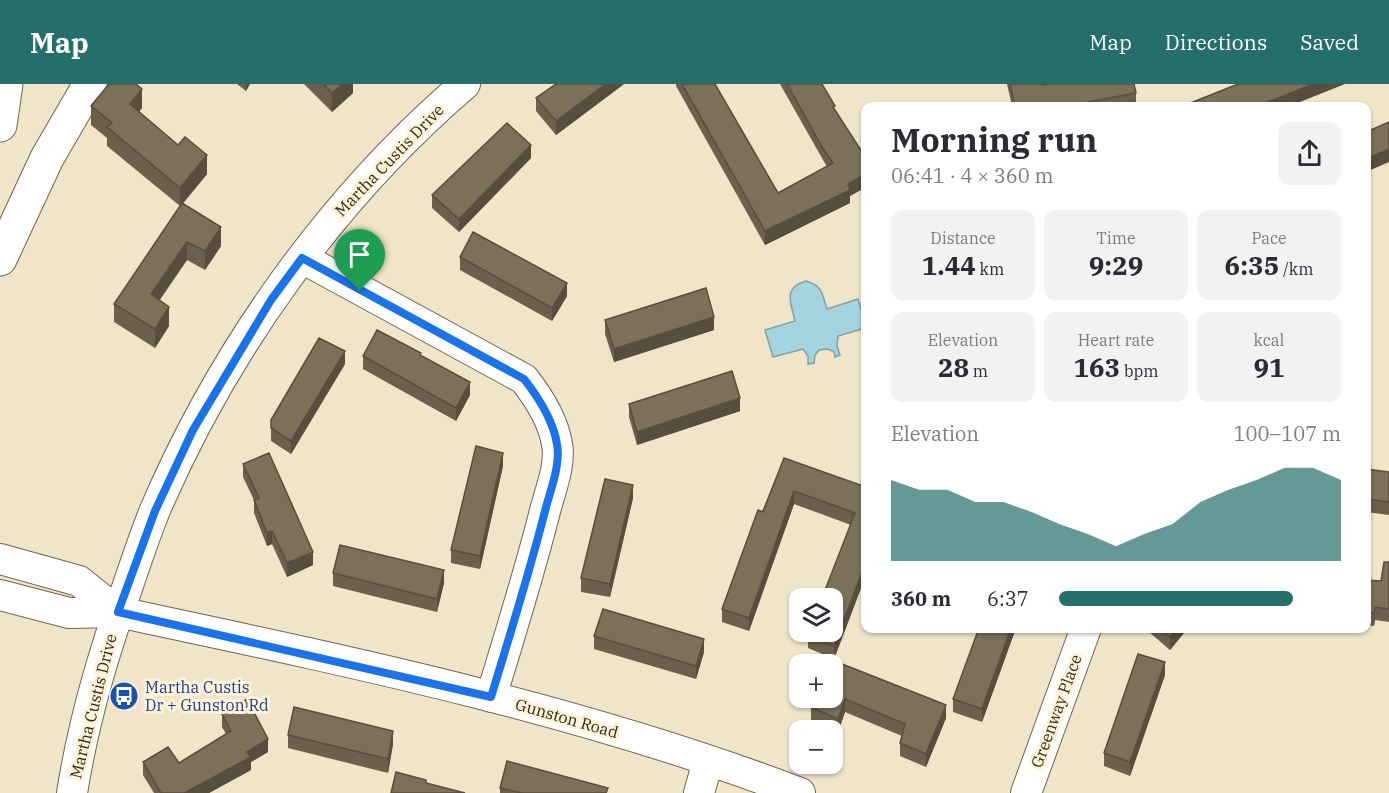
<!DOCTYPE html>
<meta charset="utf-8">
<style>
:root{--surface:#fff;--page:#f2f2f3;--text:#2b2b33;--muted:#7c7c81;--accent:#246f6c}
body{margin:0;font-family:"IBM Plex Serif",serif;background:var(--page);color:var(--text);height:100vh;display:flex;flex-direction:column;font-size:22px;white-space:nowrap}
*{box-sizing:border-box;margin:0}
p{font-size:20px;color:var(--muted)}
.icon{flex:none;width:33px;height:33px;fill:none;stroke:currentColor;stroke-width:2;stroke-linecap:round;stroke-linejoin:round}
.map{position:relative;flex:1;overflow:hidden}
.drawer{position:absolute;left:861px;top:18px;width:510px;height:531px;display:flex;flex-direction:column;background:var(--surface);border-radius:12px;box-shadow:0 2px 4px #0004}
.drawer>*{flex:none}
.tools{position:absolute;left:789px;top:504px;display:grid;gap:12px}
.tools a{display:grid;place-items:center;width:54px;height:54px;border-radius:12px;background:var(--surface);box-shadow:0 2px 4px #0004;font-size:30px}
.pin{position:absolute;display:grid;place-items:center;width:51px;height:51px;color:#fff;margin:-62px -26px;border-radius:50% 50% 50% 0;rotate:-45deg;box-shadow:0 0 6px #0007}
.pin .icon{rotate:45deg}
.round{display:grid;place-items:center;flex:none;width:63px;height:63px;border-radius:12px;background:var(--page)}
.overview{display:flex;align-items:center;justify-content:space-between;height:102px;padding:0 30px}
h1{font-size:33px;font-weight:800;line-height:45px}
.metrics{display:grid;grid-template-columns:repeat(3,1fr);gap:9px;height:102px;padding:6px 30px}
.metrics div{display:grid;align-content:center;border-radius:12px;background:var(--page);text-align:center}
.metrics b{font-size:26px;font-weight:800}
.metrics small{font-size:16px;font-weight:400}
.metrics p{font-size:16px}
.chart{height:168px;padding:12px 30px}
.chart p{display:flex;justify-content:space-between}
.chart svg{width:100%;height:108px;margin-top:6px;fill:var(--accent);opacity:.7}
ul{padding:0 30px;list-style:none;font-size:20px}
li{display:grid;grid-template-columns:96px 72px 1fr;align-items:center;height:45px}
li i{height:15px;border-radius:8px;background:var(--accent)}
header{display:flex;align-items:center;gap:36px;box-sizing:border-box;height:84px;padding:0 30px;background:var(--accent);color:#fff}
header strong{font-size:28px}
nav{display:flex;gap:33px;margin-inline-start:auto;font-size:21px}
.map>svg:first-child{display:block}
</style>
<header>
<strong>Map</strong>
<nav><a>Map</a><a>Directions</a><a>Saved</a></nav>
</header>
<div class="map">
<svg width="1389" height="709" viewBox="0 0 1389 709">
<rect width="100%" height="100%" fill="#f1e5c9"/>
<path fill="#a4d4e0" stroke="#81a1a6" stroke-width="1.5" d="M806,197C823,202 822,210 827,225L858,215L866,242L865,244L838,252L837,262L840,271L835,273L834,268L828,265L819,266L815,271L814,279L808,280V272L803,265L773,273L765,246L795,237C791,219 782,204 806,197Z"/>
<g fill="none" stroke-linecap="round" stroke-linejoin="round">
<g stroke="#6f654c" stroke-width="32">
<path id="minor" d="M302,174L524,295C539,314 553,336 557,360C561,381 550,407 545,427C529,490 510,551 491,613
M0,475L79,497L118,528
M0,511L69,529L118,528C348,577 580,625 800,709
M72,709C83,640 102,573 126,507C135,481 144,453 155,426C224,265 332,114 465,0
M699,709L708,677
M1026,709L1086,544"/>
</g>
<g stroke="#6f654c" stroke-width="35">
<path id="highway" d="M0,41L6,0
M0,175L47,74L90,0"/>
</g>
<use href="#minor" stroke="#fff" stroke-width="30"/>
<use href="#highway" stroke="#fff" stroke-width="33"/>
</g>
<path fill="#6b604c" d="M237,0H250L246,7Z
M304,0H353V9L332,28Z
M624,0L556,51L536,27V14Z
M676,0H715L778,109L827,83L780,0H822L835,26L866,74V103L850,112V119L765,161L676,2Z
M1007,0H1042V1L1136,9V22H1012Z
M91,22L142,24L139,28L207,90L183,119L221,162L205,186L187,176L159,216L169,242L155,264L114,238V220L180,122L107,62V54L91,41Z
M531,74L459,148L432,124V111Z
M460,173L567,212L552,237L460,186Z
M605,236L714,246L614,278L605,250Z
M421,271L470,311L456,337L363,285V272Z
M345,280L291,370L271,357V336Z
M629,320L740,327L637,361L629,333Z
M784,374L866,403V491L834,575L808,564V551L851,441L794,420L749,547L722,538V525Z
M243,380L313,481L287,493L272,460L267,462L254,429V416L243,393Z
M503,382L480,485L451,479V466Z
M1366,385L1389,388V431L1366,428Z
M633,414L610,513L581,508V494Z
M1389,478V538L1375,536L1374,542L1366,541V496L1381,497Z
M333,489L444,499L437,528L333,502Z
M1016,544L982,638L953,628V615Z
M1149,544H1188L1170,566L1149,548Z
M594,552L704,568L696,595L594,565Z
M832,580L946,634L926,683L900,672V659L902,652L845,628L838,648L811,636V623Z
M1165,591L1130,692L1104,682V669Z
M222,630L268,668L251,678V686L209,709H154L143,691V678L179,679L226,650L222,643Z
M288,651L393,660L388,689L288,664Z
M500,704L608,709H500Z"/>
<path fill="#574e3e" d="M246,0H250L246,7Z
M342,0H353V9L332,28V9Z
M606,0H624L556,51V37Z
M1313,0H1345L1290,22H1258Z
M142,5V24L130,39V20Z
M531,61V74L459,148V135Z
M1389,65V78L1366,88V75Z
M207,71V90L180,123V104Z
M866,90V103L850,112V119L765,161V147Z
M221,143V162L205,186V167Z
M187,158V176L151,229V210Z
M567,199V212L552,237V224Z
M169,223V242L155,264V245Z
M714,233V246L614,278V265Z
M345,267V280L291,370V357Z
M470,298V311L456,337V324Z
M740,314V327L637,361V348Z
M503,369V382L480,485V472Z
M633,401V414L610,513V500Z
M794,407V420L749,547V534Z
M272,447V460L267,462V449Z
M313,468V481L287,493V479Z
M866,478V491L834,575V562Z
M444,486V499L437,528V515Z
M1375,523V536L1374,542V529Z
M1011,544H1016L982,638V625Z
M1177,544H1188L1170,566V553Z
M704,555V568L696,595V582Z
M1165,578V591L1130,692V678Z
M845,615V628L838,648V635Z
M946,621V634L926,683V670Z
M393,647V660L388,689V675Z
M268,655V668L251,678V686L209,709H184L247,668Z"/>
<path fill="#7c7058" stroke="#574e3e" stroke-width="1.5" d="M109,0H136L142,5L130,20L178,61L185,53L207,71L180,104L107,43L112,39L91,22Z
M323,0H342L332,9Z
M556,0H606L556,37L536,14Z
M682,0H715L778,109L833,79L822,63L787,0H822L835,22L833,23L866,74V90L848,100L850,106L765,147Z
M1010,0H1042V1L1047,0H1134L1136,9L1067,22H1015Z
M1238,0H1313L1258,22H1189L1188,20Z
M1389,38V65L1366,75V48Z
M507,39L531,61L459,135L432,111Z
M182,119L221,143L205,167L187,158L151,210L169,223L155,245L114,220Z
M473,148L567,199L552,224L460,173Z
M706,204L714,233L614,265L605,236Z
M377,246L421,269L420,271L470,298L456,324L363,272Z
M319,254L345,267L291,357L271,344V336Z
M732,287L740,314L637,348L629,320Z
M476,362L503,369L480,472L451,466Z
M269,369L313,468L287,479L272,447L267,449L254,416L259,414L243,380Z
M784,374L866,403V478L834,562L808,551L809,548H832V514H822L855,429L794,407L749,534L722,525L758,426L763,428Z
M1366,385L1389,388V418L1366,415Z
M605,395L633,401L610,500L581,494Z
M340,461L444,486L437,515L333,489Z
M1384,478H1389V525L1375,523L1374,529L1366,528V496L1381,497Z
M603,525L704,555L696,582L594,552Z
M979,544H1011L982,625L953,615Z
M1160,544H1177L1170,553Z
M1138,570L1165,578L1130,678L1104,669Z
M832,576L946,621L926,670L900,659L905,640L845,615L838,635L811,623L815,614H832V580H830Z
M247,615L268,655L247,668L251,673L184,709H161L143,678L168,663L179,679L231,647L222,630Z
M294,623L393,647L388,675L288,651Z
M507,677L608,704L606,709H522L500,704Z
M396,688L426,696V699L465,709H391Z"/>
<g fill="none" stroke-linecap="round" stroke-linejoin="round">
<g stroke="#fff" stroke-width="12">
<path id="route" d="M302,174L524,295C539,314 553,336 557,360C561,381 550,407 545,427C529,490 510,551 491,613L118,528L155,427L193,346L271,216Z"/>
</g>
<use href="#route" stroke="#1a73e8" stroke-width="8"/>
</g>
<defs>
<g id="bus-disc" transform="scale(1.5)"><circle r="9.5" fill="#1a4fb4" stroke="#fff2d6"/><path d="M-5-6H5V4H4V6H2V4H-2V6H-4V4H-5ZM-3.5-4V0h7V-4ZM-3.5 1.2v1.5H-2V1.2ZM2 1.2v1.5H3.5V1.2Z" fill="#fff"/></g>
</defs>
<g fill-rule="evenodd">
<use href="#bus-disc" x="124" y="612"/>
</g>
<g text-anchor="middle" stroke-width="6" stroke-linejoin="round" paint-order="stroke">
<g font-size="16" fill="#2e291f" stroke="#fff2d6">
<text transform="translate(389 76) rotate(-46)" y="6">Martha Custis Drive</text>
<text transform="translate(93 622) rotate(-76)" y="6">Martha Custis Drive</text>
<text transform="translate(1056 627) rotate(-70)" y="6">Greenway Place</text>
<text transform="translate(567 634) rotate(16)" y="6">Gunston Road</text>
</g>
<g font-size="16" fill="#164399" stroke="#fff2d6" text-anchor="start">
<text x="145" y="609">Martha Custis<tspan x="145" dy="18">Dr + Gunston Rd</tspan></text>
</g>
</g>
</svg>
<div class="tools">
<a><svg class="icon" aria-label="layers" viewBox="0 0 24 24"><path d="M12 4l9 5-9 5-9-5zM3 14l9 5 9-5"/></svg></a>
<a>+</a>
<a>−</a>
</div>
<div class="pin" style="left:360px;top:207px;background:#1e9e55"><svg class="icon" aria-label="arrive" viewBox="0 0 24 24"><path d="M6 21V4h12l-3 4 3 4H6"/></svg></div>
<section class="drawer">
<div class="overview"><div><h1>Morning run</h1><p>06:41 · 4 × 360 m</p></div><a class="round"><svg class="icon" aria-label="share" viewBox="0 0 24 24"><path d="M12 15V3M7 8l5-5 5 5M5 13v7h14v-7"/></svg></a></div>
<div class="metrics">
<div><p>Distance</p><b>1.44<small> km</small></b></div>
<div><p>Time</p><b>9:29</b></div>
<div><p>Pace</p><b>6:35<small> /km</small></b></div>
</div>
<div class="metrics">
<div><p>Elevation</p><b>28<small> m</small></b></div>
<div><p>Heart rate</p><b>163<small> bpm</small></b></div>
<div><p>kcal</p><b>91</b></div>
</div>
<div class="chart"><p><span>Elevation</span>100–107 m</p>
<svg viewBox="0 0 160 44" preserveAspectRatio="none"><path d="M0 44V11L10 15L20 15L30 20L40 20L50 24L60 29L70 33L80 38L90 33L100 29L110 20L120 15L130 11L140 6L150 6L160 11V44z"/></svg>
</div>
<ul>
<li><b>360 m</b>6:37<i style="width:83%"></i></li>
</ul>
</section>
</div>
